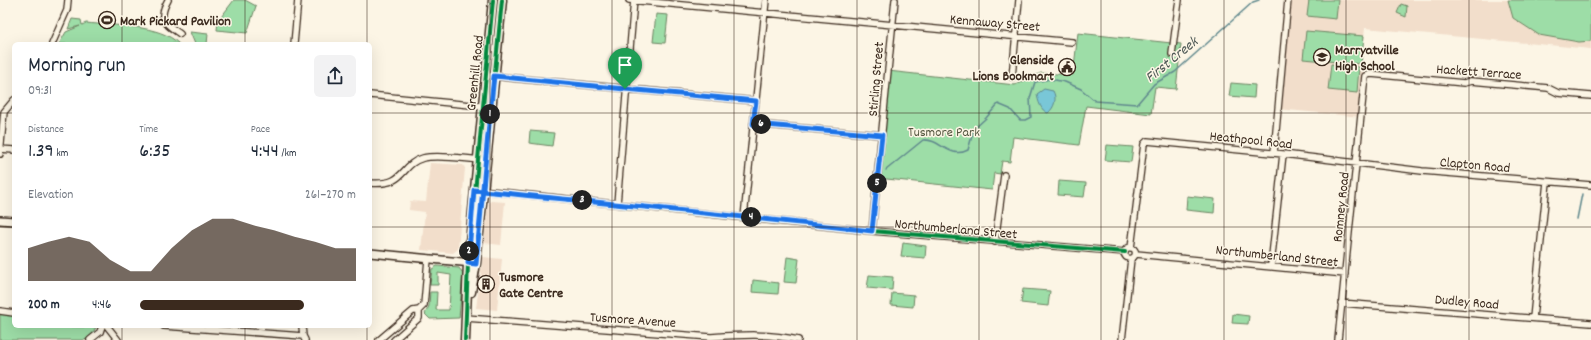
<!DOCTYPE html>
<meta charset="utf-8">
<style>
:root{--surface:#fff;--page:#f2f2f3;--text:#1f2937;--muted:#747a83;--accent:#3b2a1e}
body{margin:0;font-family:Dekko,sans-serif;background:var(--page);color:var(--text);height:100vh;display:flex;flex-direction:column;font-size:15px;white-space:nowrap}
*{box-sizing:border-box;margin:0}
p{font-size:13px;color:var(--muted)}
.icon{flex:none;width:22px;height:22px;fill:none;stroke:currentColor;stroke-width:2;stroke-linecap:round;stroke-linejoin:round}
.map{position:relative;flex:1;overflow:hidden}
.drawer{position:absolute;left:12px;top:42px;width:360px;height:286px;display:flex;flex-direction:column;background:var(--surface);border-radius:6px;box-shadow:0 4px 16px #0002}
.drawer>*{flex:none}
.pin{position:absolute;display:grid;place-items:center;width:34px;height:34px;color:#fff;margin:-41px -17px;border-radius:50% 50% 50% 0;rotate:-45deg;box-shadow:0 0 4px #0007}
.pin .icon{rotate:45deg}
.km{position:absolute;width:20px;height:20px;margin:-10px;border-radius:50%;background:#222;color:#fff;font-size:11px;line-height:20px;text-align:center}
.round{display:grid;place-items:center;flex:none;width:42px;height:42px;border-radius:6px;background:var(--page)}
.headline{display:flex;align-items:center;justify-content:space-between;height:68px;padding:0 16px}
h1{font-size:22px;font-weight:600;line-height:30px}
.stats{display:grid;grid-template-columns:repeat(3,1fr);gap:6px;height:68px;padding:4px 16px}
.stats div{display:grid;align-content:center}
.stats b{font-size:20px;font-weight:600}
.stats small{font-size:11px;font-weight:400}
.stats p{font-size:11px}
.chart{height:112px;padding:8px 16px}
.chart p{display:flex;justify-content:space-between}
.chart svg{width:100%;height:72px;margin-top:4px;fill:var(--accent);opacity:.7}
ul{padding:0 16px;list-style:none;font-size:13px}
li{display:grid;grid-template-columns:64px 48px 1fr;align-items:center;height:30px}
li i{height:10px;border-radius:5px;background:var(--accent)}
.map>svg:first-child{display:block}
</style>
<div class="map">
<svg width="1591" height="340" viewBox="0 0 1591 340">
<rect width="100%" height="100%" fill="#fcf5e5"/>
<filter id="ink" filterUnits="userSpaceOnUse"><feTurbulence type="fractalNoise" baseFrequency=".025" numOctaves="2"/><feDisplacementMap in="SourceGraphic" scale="8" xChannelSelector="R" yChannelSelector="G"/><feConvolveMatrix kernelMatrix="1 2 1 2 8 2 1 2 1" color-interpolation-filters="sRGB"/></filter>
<g filter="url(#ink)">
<path fill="#f2decb" d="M1288,0H1591V49L1365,28L1361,64L1365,76L1361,117L1278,109Z
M430,163L463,165L465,168L458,249L453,253L421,250L425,212L409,210L410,201L426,202Z
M491,201L505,202L501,245L484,243L488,203Z
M483,257L502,259L497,310L476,308Z"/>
<path fill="#9ddda7" stroke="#6c8462" d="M234,0H245L256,6L247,33L217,30L218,21Z
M1309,0H1338L1336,19L1307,16Z
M1508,0H1591V41L1579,42L1539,35L1513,18Z
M1401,4L1407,6L1406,17L1397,13Z
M656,14L668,15L665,43L653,42Z
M72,19L81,20L82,25L86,23C113,26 160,24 179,44H59L66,32L80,26L68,29Z
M1306,31L1364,36L1361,64L1303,59Z
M190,32L208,34L207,44H195Z
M1078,33L1181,44L1176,89L1155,87L1151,114L1086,106L1079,145L1013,137L1010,162L1002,161L1000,174L994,173L992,190L877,178L888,71L1015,85L1041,73L1073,75Z
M1331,64L1359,67L1357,93L1328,90Z
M1231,83L1255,85L1254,98L1229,96Z
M530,131L554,133L552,146L529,143Z
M1107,145L1133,147L1131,162L1105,160Z
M1059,181L1086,183L1084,197L1058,195Z
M1187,196L1215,199L1214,213L1186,210Z
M903,243L926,246L925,258L901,256Z
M787,257L799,259L796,283L784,282Z
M437,266L459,268L463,273L459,318L430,319L425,314L429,306L430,292H437L436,310H449L451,275L438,273V285H430L432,269Z
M869,275L893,277L892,290L867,288Z
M753,280L779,283L778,294L752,292Z
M1023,289L1050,291L1048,306L1021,303Z
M892,293L914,295L913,307L891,305Z
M0,314L14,315V326L96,327L93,333L85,340H0Z
M1233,314L1249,316L1248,324L1232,323Z"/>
<path fill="#79c7d7" stroke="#60888d" d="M1044,89L1053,91C1057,98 1055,107 1048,113C1041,111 1038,101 1037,94Z"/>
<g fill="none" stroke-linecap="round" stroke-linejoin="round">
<path stroke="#60888d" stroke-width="1.5" d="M886,170L923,140C940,138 949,160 968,150L974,129L986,118L998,104L1010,109L1020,120H1025L1031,117L1030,98L1035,82L1050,79L1065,82L1081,89L1095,101L1137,104L1154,84L1175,72L1253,2L1259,0
M1577,219L1582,194"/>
<g stroke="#3b2a1e" stroke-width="8">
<path id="minor" d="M168,0C157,20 165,23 180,34
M629,0L1072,42
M52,44L67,10L68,0
M294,44L298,0
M1172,54L1179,0
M491,76L756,101
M1012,77L1019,0
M370,95L491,107
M753,124L882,135
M0,149L14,150
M1274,153L1288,0
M0,154L4,112L14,100
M370,183C407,186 399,165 423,158C438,154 465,159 481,160
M481,190L872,231L1125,252
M617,204L634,0
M744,217L766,0
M872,231L895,0
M995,242L1004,175
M1124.5 253a5.5 5.5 0 1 1 11 0a5.5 5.5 0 1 1-11 0Z
M1131,248L1144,144L1147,141L1283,154L1422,171L1591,185
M1136,254L1345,274
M1271,265L1283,154
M1341,303L1591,323
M0,311L14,313
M466,318L711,337C740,335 770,333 798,340
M1533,318L1547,182
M107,326L118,340
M164,326L303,336
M302,326L303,336L305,340
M90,340L100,332L102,326
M379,340L413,311L419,310L424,305L428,259
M394,340L419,318V310
M1122,340L1131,259
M1338,340L1365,76L1371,74L1464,83L1471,81L1548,88L1558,93L1591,96"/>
</g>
<g stroke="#3b2a1e" stroke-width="10">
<path id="tertiary" d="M0,220L14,221
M370,253L472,263"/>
</g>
<g stroke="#3b2a1e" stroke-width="11">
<path id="secondary" d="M471,292L476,263L502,0
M465,340L468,263L493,0"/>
</g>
<use href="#minor" stroke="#fcf5e5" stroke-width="5.5"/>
<use href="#tertiary" stroke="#fcf5e5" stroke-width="7"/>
<use href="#secondary" stroke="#fcf5e5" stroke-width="8"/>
<g stroke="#fcf5e5" stroke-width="6">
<path id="cycleway" d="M474,190L872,231L1125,252
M479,237L502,0
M470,245L493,0
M465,340L468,263"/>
</g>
<use href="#cycleway" stroke="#00873e" stroke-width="4"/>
</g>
</g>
<g fill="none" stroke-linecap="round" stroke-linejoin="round" filter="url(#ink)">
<g stroke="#fff" stroke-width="8">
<path id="route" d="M625,89L494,76C487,139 482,201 476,264L468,263L474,190L483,191C612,204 742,216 872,231L882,135L753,124L756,101L625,89"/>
</g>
<use href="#route" stroke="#1a73e8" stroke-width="5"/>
</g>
<path fill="none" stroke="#3b2a1e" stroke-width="1" stroke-opacity="0.55" d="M122,0V44M245,0V44M367,0V44M490,0V340M612,0V340M734,0V340M857,0V340M979,0V340M1101,0V340M1224,0V340M1346,0V340M1469,0V340M0,113H14M370,113H1591M0,227H14M370,227H1591M122,326V340M245,326V340M367,326V340"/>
<defs>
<g id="stadium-ring" transform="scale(0.9)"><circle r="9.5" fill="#fcf5e5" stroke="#3b2a1e" stroke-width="1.5"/><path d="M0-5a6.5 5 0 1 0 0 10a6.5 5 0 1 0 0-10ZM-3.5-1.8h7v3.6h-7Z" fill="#3b2a1e"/></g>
<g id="school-ring" transform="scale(0.9)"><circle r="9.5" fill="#fcf5e5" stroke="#3b2a1e" stroke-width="1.5"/><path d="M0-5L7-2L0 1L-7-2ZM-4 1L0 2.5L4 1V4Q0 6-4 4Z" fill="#3b2a1e"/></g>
<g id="civic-ring" transform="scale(0.9)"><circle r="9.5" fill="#fcf5e5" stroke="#3b2a1e" stroke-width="1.5"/><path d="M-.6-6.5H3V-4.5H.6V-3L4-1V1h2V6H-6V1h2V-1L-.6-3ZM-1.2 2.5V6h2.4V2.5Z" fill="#3b2a1e"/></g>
<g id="building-ring" transform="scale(0.9)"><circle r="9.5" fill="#fcf5e5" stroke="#3b2a1e" stroke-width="1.5"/><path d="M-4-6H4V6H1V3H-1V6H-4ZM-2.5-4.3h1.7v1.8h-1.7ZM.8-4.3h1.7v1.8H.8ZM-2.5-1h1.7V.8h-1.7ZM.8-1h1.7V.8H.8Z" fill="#3b2a1e"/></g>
</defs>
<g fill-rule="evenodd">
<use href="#stadium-ring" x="107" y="20"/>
<use href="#school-ring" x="1322" y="57"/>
<use href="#civic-ring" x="1067" y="67"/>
<use href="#building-ring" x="486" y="284"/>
</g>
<g text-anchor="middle" stroke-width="3" stroke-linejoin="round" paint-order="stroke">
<g font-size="14" font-weight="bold" fill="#3b2a1e" stroke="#fcf5e5" text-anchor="start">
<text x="120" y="25">Mark Pickard Pavilion</text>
<text x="1335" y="54">Marryatville<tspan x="1335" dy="16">High School</tspan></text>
<text x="1054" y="64" text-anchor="end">Glenside<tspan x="1054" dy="16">Lions Bookmart</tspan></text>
<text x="499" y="281">Tusmore<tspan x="499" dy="16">Gate Centre</tspan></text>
</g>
<g font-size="14" fill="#3b2a1e" stroke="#fcf5e5">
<text transform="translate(995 22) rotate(5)" y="5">Kennaway Street</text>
<text transform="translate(1479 71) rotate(4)" y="5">Hackett Terrace</text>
<text transform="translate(474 73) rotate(-84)" y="5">Greenhill Road</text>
<text transform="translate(875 79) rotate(-85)" y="5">Stirling Street</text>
<text transform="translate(1251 139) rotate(6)" y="5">Heathpool Road</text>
<text transform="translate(1475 164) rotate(5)" y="5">Clapton Road</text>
<text transform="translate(1340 207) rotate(-84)" y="5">Romney Road</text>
<text transform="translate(956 228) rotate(5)" y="5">Northumberland Street</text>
<text transform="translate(1277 255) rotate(6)" y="5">Northumberland Street</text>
<text transform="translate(1467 301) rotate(5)" y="5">Dudley Road</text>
<text transform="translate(633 319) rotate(4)" y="5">Tusmore Avenue</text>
</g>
<g font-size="14" fill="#545740" stroke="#fcf5e5">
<text x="944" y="136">Tusmore Park</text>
</g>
<g font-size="15" font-style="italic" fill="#4e5956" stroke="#fcf5e5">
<text transform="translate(1171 59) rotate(-39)" y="5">First Creek</text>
</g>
</g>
</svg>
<div class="pin" style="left:625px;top:89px;background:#1e9e55"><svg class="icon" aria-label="arrive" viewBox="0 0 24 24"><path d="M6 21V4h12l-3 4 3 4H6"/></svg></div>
<b class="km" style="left:490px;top:114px">1</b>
<b class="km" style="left:469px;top:251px">2</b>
<b class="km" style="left:582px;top:200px">3</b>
<b class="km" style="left:751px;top:217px">4</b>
<b class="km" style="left:877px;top:183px">5</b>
<b class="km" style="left:761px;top:124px">6</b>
<section class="drawer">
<div class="headline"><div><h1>Morning run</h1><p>09:31</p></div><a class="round"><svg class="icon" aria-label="share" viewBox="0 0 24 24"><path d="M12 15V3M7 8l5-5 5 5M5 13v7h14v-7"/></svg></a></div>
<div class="stats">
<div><p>Distance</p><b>1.39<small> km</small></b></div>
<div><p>Time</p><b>6:35</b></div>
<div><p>Pace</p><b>4:44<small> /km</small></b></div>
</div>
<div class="chart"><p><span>Elevation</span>261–270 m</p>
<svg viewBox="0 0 160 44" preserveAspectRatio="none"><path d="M0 44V24L10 20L20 17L30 20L40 31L50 38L60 38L70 24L80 13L90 6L100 6L110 10L120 13L130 17L140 20L150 24L160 24V44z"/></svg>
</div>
<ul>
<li><b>200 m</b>4:46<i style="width:76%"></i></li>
</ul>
</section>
</div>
